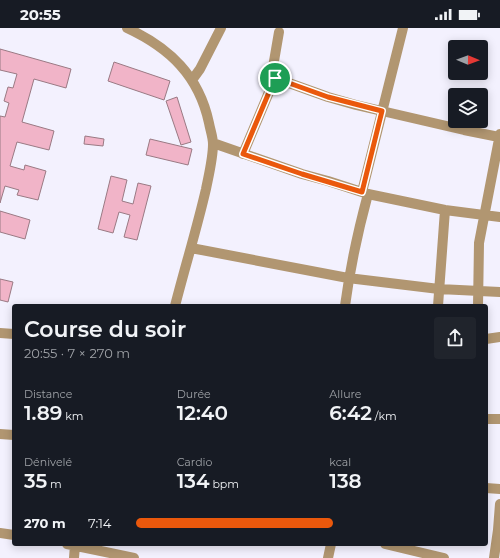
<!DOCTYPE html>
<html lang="fr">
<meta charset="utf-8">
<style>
:root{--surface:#171b24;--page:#20242c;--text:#f1f3f6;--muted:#9ea1a6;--accent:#ea580c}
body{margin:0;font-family:Montserrat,sans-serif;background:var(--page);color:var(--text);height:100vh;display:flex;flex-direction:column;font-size:15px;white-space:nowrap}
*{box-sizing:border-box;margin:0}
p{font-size:13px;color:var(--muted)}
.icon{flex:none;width:22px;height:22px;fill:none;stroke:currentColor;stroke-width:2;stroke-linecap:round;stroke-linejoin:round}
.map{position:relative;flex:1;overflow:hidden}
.panel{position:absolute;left:12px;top:276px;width:476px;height:242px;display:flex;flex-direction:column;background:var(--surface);border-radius:4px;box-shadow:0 2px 10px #0003}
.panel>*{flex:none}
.needle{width:26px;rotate:91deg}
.fabs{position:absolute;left:448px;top:12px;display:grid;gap:8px}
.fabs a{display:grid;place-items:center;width:40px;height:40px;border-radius:4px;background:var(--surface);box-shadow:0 2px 10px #0003;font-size:20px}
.pin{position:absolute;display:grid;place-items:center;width:34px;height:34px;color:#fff;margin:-17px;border:2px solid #fff;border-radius:50%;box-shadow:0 1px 4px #0007}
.round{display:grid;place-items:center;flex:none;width:42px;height:42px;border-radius:4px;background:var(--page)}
.head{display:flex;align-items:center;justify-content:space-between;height:68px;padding:0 12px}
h1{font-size:22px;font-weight:600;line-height:30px}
.stats{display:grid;grid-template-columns:repeat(3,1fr);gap:6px;height:68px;padding:4px 12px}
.stats div{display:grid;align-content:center}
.stats b{font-size:20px;font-weight:600}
.stats small{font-size:11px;font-weight:400}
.stats p{font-size:11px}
ul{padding:0 12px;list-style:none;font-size:13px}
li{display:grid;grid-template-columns:64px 48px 1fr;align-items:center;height:30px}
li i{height:10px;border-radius:5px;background:var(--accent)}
.status{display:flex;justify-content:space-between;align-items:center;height:28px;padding:0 20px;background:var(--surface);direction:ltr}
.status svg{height:11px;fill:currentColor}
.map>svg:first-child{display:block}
</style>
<div class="status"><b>20:55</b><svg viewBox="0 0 49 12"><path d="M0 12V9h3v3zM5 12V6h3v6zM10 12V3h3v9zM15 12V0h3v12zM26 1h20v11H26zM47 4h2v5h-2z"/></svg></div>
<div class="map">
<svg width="500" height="530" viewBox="0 0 500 530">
<rect width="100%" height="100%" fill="#f3f1fe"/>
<path fill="#f1b4c8" stroke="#9a7a84" d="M0,21L71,41L66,60L34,51L22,94L54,103L49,122L17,114L10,138L24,142L25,137L46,143L38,172L17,167L19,162L5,158L0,175V88L5,89L9,75L4,73L8,59L13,60L17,46L0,42Z
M114,34L170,53L164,72L108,53Z
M177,69L191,114L181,117L166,73Z
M85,108L104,111L103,118L84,116Z
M150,111L192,121L188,137L146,127Z
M111,148L127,152L122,173L133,176L138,155L151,158L137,212L124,209L130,187L119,184L113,205L98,201Z
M0,183L30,192L25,211L0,204Z
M0,251L13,254L8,274L0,272Z"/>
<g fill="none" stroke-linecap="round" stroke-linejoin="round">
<path stroke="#b19671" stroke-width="10" d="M127,0C170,20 199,48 209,95C210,101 213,109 213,116C213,130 209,146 206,161C197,200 185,239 175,278
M275,50L328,69L356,77L464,102L499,109
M192,52L200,41L221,0
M213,115L302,146L328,153L368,166L445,182L500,189
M243,126L275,50L273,39L279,4
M362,164L403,0
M191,220L348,250L439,261L500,264
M345,278C350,240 358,203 368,166
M438,278L445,182
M478,278L479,215L500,106
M0,305L14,306
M486,311L500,309
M486,391H500
M0,406L14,407
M486,460L500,461
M0,505L14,507
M67,516L134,530
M385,516L444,530
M74,530L75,517
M328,530L331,516
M494,530L498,502L500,476"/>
</g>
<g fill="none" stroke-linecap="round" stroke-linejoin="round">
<g stroke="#fff" stroke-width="8">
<path id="route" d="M275,50L328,69L382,83L362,164L302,146L243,126Z"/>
</g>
<use href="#route" stroke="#ea580c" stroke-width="5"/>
</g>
</svg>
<div class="fabs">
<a><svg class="needle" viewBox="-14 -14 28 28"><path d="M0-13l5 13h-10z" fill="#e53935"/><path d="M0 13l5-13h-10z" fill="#9ea1a6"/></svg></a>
<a><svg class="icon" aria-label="layers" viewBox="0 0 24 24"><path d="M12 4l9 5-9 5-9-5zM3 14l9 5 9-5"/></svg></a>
</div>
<div class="pin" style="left:275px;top:50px;background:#1e9e55"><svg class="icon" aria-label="arrive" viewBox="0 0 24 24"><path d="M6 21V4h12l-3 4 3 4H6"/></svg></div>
<section class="panel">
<div class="head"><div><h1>Course du soir</h1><p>20:55 · 7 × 270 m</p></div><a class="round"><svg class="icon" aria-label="share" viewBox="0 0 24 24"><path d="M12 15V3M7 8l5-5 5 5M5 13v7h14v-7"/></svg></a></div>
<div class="stats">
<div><p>Distance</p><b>1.89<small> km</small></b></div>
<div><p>Durée</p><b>12:40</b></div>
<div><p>Allure</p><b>6:42<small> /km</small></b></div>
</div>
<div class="stats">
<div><p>Dénivelé</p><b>35<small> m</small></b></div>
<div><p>Cardio</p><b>134<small> bpm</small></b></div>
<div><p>kcal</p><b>138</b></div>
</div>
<ul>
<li><b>270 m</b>7:14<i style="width:58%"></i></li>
</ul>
</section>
</div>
